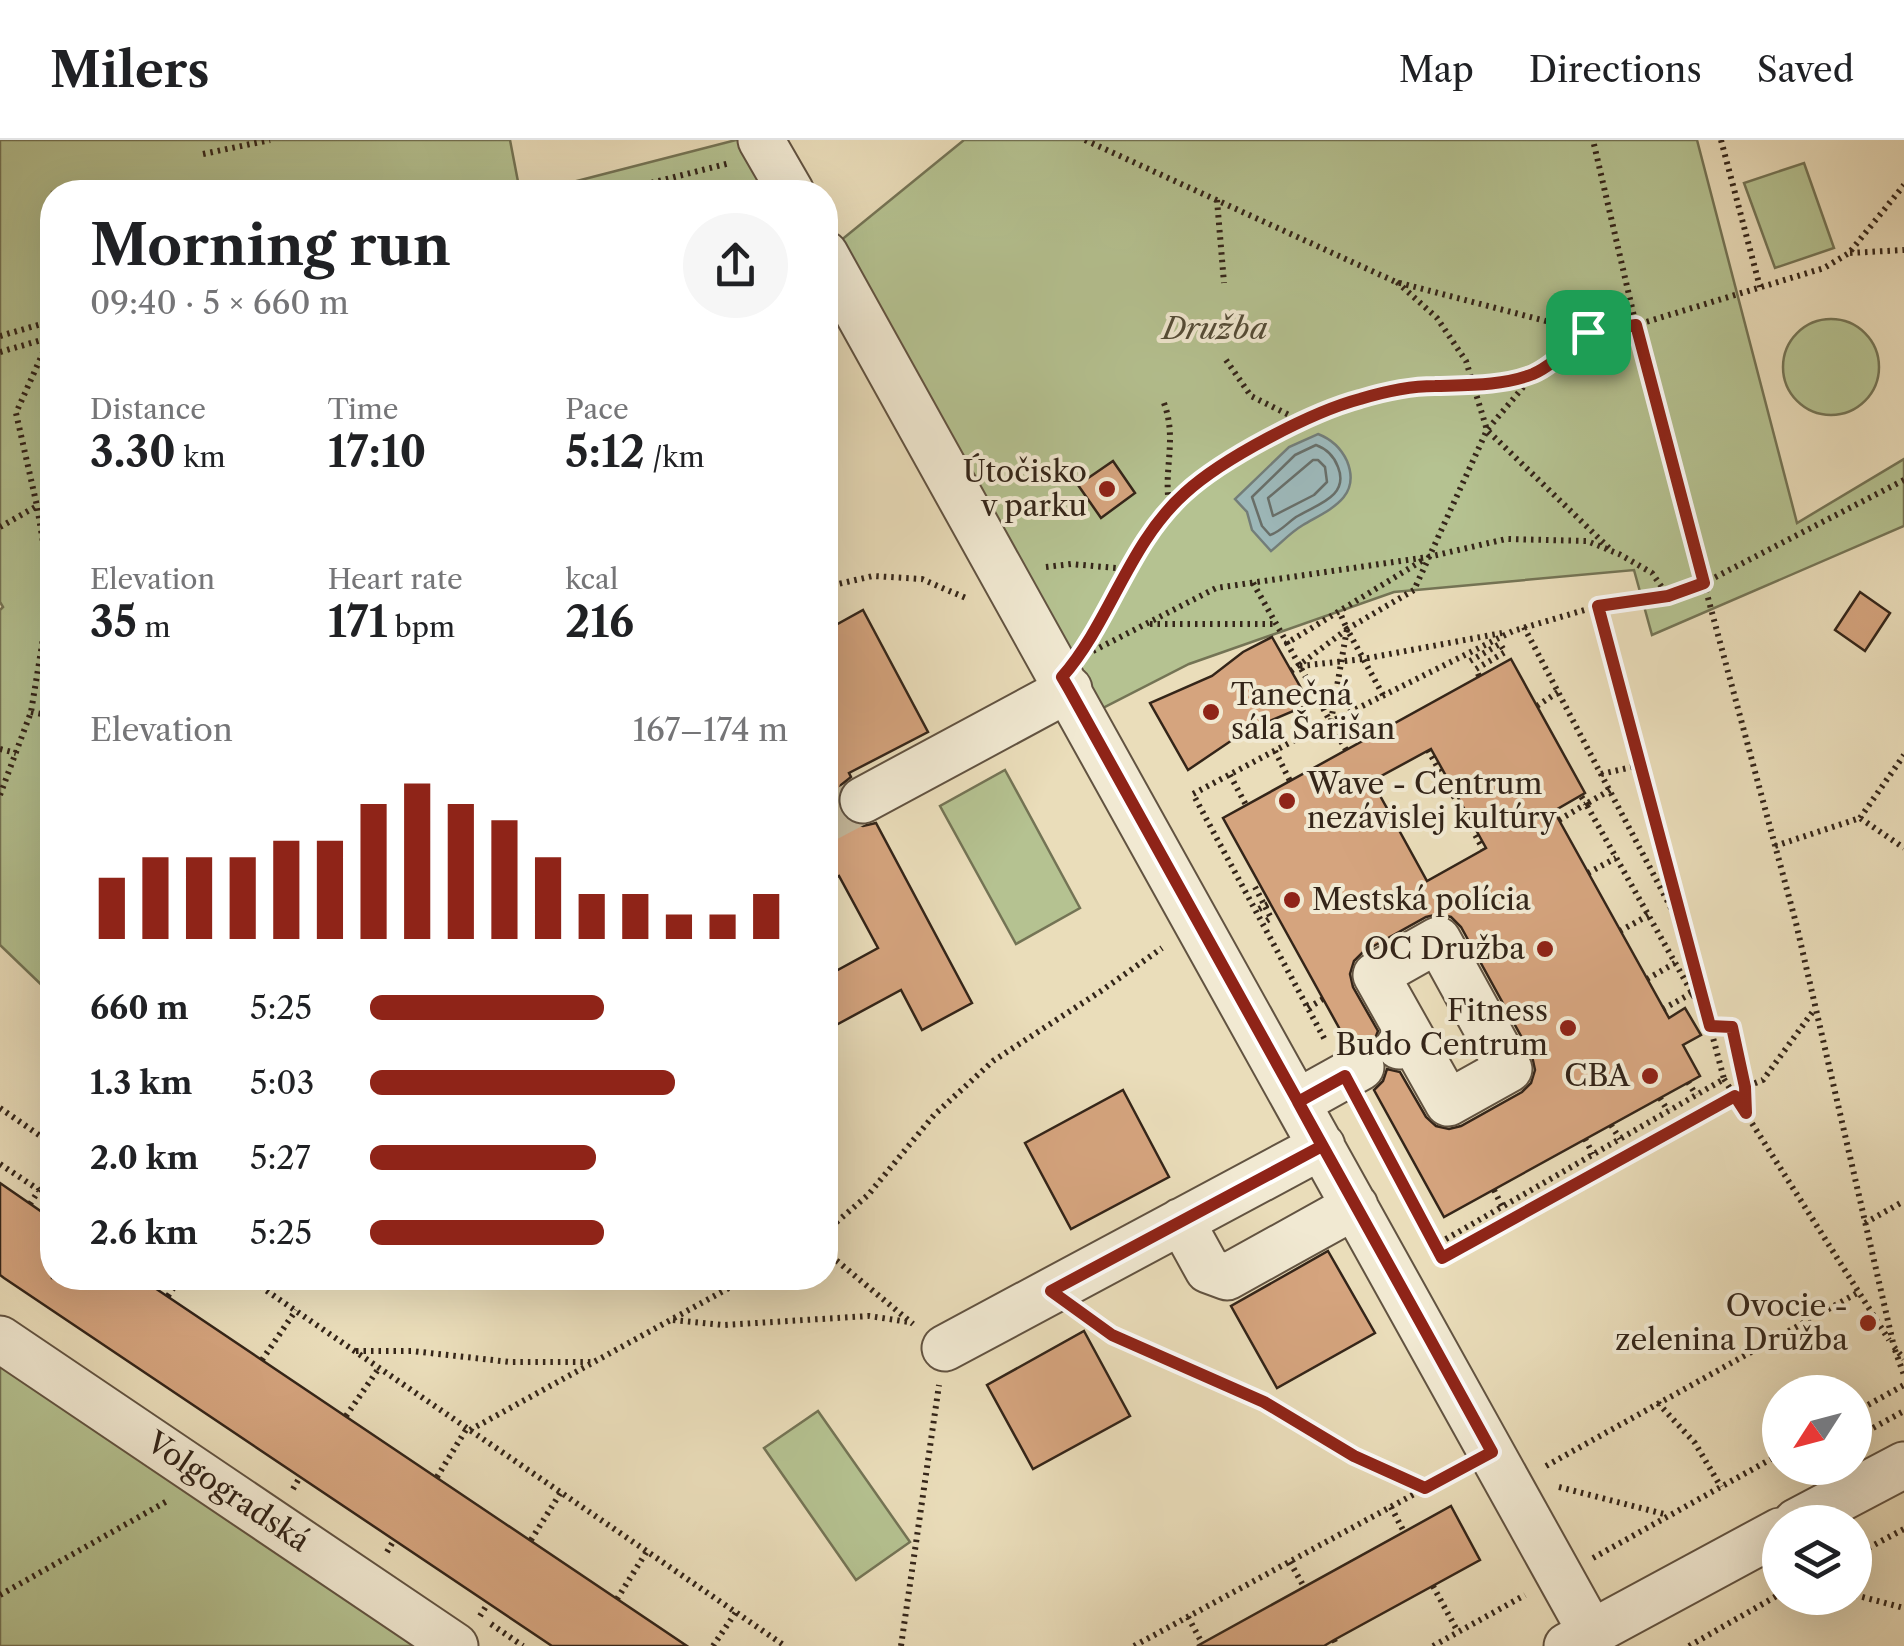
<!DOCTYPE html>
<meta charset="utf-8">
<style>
:root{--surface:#fff;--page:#f6f6f6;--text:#202124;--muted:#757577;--line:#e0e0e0;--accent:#8f2418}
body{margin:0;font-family:"Libre Caslon Text",serif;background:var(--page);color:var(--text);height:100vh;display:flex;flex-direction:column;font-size:38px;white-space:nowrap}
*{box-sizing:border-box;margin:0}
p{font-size:32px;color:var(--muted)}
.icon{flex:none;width:55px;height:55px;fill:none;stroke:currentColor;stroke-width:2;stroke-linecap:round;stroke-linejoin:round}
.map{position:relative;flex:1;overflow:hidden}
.sheet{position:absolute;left:40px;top:40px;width:798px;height:1110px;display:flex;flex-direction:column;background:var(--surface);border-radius:40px;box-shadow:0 10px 40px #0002}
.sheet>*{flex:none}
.needle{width:65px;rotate:234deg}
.controls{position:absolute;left:1762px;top:1235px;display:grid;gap:20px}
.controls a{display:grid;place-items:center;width:110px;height:110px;border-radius:50%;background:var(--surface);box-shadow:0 10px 40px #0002;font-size:50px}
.pin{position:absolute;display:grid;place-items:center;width:85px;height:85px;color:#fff;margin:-42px;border-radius:20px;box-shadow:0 5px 15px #0006}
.round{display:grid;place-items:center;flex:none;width:105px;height:105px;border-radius:52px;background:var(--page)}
.head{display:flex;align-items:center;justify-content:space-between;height:170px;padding:0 50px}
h1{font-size:55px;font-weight:800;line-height:75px}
.stats{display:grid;grid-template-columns:repeat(3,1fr);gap:15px;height:170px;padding:10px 50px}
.stats div{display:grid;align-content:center}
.stats b{font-size:42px;font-weight:800}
.stats small{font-size:28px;font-weight:400}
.stats p{font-size:28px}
.chart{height:280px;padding:20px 50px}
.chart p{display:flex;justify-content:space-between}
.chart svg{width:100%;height:180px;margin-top:10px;stroke:var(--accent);stroke-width:6}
ul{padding:0 50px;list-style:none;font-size:32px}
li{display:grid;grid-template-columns:160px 120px 1fr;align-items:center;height:75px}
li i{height:25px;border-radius:12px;background:var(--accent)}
header{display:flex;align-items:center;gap:60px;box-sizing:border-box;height:140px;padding:0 50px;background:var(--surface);border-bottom:2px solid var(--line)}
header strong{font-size:48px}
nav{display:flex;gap:55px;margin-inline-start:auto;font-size:35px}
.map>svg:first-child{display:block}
</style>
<header>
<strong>Milers</strong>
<nav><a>Map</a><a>Directions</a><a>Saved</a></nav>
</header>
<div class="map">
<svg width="1904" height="1506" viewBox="0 0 1904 1506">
<rect width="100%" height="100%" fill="#eaddba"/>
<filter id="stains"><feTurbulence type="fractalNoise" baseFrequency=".002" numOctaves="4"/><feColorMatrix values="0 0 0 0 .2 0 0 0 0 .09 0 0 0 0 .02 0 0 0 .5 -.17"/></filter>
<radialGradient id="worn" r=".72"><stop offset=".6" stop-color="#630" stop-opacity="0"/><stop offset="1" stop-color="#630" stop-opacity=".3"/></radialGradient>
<path fill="#b5c291" stroke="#747455" stroke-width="2.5" d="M0,0H510L520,52H52V855L0,805V470L3,467L0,462Z
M736,0H765L795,52H534Z
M964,0H1697L1797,383L1904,319V386L1652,495L1634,430L1394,452L1189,524L1091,574L829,110Z
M1804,23L1834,108L1775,128L1744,43Z
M1783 227a48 48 0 1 1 96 0a48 48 0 1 1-96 0Z
M1005,630L1080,768L1016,804L940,666Z
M0,1190L464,1506H0Z
M818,1271L910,1402L856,1440L764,1308Z"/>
<path fill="#9db9bb" stroke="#737e7a" stroke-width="2.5" d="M1318,294C1331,299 1341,308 1347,321C1362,358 1328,370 1303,385C1291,392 1281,403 1271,411L1252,390L1247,372L1235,359L1289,307Z"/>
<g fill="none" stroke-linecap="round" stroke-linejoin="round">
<path stroke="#686f6a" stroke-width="2.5" d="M1316,305C1327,309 1334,316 1338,327C1350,357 1315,365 1296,377C1286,384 1280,392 1270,395L1262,386L1252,357L1295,315Z
M1313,320H1318L1325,327L1327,342L1314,355L1273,376L1268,358Z"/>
</g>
<path fill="#d5a47e" stroke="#342519" stroke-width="2.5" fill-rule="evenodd" d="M1113,321L1135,353L1101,378L1078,345Z
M1860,452L1890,473L1865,511L1835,490Z
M863,470L928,592L849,633L851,637L841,645L837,658L840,672L850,683L863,686L876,683L972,863L922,890L901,850L825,891V837L878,808L839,736L825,744V491Z
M1272,497L1310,564L1244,592L1188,630L1150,563L1212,536L1243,512Z
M1511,519L1585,653L1554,671L1669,878L1685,868L1701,895L1683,905L1700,936L1444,1077L1374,950L1383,941L1387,929L1400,932L1426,977L1436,986L1449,989L1461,986L1522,952L1531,943L1535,930L1532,916L1461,787L1451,777L1439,774L1426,777L1363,812L1354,821L1350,834L1353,847L1378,891L1373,904L1360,901L1348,904L1223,678ZM1431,609L1486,708L1427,741L1372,641Z
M1123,950L1169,1037L1071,1089L1025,1003Z
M0,1043L52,1079V1138H140L687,1506H552L4,1138L0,1135Z
M1328,1111L1375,1193L1277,1248L1231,1166Z
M1084,1191L1130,1276L1033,1329L987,1245Z
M1451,1366L1480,1420L1334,1500L1324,1506H1197Z"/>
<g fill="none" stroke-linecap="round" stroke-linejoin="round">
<path stroke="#c6b89a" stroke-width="45" stroke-dasharray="45 22" stroke-linecap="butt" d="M825,680L863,660"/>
<g stroke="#625341" stroke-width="49">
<path id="minor" d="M761,0L791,52
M825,114L1591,1492
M863,660L1069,549
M1399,906L1412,899L1376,835L1438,800L1509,929L1448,963L1412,899
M1298,962L1361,927
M1181,1081L1208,1130L1227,1137L1355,1066
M0,1199L455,1506
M945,1208L1322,1006
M1796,1382L1904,1325
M1567,1506L1780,1391"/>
</g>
<path stroke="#342519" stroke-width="6" stroke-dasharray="2.5 5" stroke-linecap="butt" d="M1085,0L1396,142L1588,192L1636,185L1824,128L1849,113L1904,45
M1721,0L1760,147
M203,14L270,0
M615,52L730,23
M1217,60L1224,143
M1850,113L1904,110
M1397,142L1437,178L1466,221L1487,290L1609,408
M0,196L52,181
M0,212L52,197
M1226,220L1251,256L1301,281
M1164,263C1178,301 1162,331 1170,369
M1904,340L1704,443L1796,783L1894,1207L1904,1219
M0,387L37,366
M1046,427L1071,424L1127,429
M1253,443L1287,503
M825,447L873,436L922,439L968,459
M1598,466L1668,456
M1150,484H1276
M1524,487L1681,787
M1089,499L1142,402L1185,352L1289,286L1359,259L1432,245L1473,247L1535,233
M1093,511L1216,448L1428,417L1506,399L1587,401L1619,414L1652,433L1668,456L1704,443L1636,185L1593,0
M1470,521L1500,504L1505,512L1476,529L1479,536
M1300,526L1363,519L1502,493
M1291,531L1346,490
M1383,555L1347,489L1414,450L1487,290L1535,233L1587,193
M1537,566L1558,552
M31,572L52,576
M1331,581L1347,489L1340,473
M1322,586L1513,491L1598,466L1724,939L1427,1110
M1308,593L1193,654L1325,900
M0,609L16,613
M1346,610L1287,503L1423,420
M1428,610L1483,709
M1275,611L1290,641
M1601,634L1641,625
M1230,635L1246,665
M1610,650L1586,664L1710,885L1732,887L1745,947L1763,940L1814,870
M0,655L31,572L51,450L37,366L16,273L50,197
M1860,678L1904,615
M1559,680L1586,664L1581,656
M1775,706L1860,678L1904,708
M1588,733L1616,718
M1255,747L1271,778L1263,783
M1620,791L1649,775
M1647,839L1675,823
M1308,868L1323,859
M1663,869L1692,853
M1724,939L1889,1200
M1688,942L1696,955
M1745,947L1746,972
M1660,958L1668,971
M0,968L52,1004
M1364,972L1442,1118L1735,956
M1611,985L1620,999
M1585,999L1593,1014
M0,1024L39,1050
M1494,1050L1502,1066
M30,1064L52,1030
M1865,1083L1904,1061
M825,1092L868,1055L934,975L993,921L1101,851L1162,808
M825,1111L913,1184
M248,1138L785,1506
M168,1156L180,1138
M1089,1178L1112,1195L1264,1262L1354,1316L1425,1348
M673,1180L724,1185L869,1176L909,1182
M1895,1210L1904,1235
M356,1211H412L510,1222H593
M262,1220L296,1170
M1658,1263L1695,1303L1721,1347
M1855,1272L1904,1245
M346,1276L379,1228
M470,1290L747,1138
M1860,1295L1904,1271
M1546,1326L1859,1152
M437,1337L467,1288
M1559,1347L1668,1375
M293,1349L300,1337
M1391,1367L1404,1392
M531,1400L561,1352
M387,1412L394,1400
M1855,1415L1904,1389
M1593,1418L1780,1314
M1290,1422L1304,1447
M1433,1446L1458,1492
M0,1455L169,1360
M1855,1455L1904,1468
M617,1459L647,1411
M480,1476L488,1463
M1188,1477L1202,1503
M491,1484L523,1506
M1334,1500L1337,1506
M713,1506L736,1472
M901,1506L939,1245
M1134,1506L1455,1332
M1433,1506L1525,1455
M1689,1506L1780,1454"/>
<use href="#minor" stroke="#f1e9d2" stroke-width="45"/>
<path stroke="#342519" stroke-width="6" stroke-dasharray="2.5 5" stroke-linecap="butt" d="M1259,769L1270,763"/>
</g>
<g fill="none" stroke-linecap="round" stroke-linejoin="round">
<g stroke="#fff" stroke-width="20">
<path id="route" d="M1588,192C1572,205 1552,226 1533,234C1502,246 1468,245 1435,246C1411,246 1383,252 1360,259C1311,272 1222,319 1185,353C1128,404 1111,481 1062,537L1069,549C1210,803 1352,1057 1492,1312L1425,1348L1354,1316L1264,1262L1112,1195L1051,1151L1322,1006L1298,962L1345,936L1442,1118L1735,956L1746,973L1745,947L1732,887L1710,886L1598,466L1668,456L1704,443L1636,185L1588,192"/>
</g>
<use href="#route" stroke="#8f2418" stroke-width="12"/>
</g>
<g fill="#8f2418" stroke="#f1e9d2" stroke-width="4">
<circle cx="1107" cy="349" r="10"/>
<circle cx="1211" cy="572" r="10"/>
<circle cx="1287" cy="661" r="10"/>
<circle cx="1292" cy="760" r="10"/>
<circle cx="1545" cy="809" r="10"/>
<circle cx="1568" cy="888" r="10"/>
<circle cx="1650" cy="936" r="10"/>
<circle cx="1868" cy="1183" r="10"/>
</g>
<g text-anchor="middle" stroke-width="8" stroke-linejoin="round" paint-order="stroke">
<g font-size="30" font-style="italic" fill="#544c37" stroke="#f1e9d2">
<text x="1215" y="199">Družba</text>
</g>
<g font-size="30" fill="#342519" stroke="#f1e9d2" text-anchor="end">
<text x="1087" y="342">Útočisko<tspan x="1087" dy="34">v parku</tspan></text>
<text x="1231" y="565" text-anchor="start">Tanečná<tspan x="1231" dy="34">sála Šarišan</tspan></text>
<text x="1307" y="654" text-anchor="start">Wave - Centrum<tspan x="1307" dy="34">nezávislej kultúry</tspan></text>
<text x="1312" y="770" text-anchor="start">Mestská polícia</text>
<text x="1525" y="819">OC Družba</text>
<text x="1548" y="881">Fitness<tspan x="1548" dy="34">Budo Centrum</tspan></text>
<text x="1630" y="946">CBA</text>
<text x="1848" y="1176">Ovocie -<tspan x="1848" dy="34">zelenina Družba</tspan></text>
</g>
<g font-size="30" fill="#342519" stroke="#f1e9d2">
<text transform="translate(228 1352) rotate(34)" y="10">Volgogradská</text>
</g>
</g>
<rect width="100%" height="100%" filter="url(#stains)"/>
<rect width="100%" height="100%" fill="url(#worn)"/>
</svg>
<div class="controls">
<a><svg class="needle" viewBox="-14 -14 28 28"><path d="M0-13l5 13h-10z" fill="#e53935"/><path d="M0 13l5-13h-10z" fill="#757577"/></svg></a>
<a><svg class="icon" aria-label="layers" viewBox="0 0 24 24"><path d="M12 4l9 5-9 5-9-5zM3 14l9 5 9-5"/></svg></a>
</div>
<div class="pin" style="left:1588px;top:192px;background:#1e9e55"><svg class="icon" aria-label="arrive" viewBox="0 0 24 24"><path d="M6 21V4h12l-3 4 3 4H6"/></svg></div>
<section class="sheet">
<div class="head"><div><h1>Morning run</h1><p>09:40 · 5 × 660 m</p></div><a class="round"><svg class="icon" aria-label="share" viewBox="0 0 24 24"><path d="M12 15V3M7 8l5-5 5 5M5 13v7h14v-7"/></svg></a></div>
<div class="stats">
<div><p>Distance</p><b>3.30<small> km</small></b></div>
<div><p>Time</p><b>17:10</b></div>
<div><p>Pace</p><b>5:12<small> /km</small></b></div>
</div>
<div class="stats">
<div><p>Elevation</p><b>35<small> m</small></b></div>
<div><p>Heart rate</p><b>171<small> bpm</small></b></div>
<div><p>kcal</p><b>216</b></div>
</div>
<div class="chart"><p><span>Elevation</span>167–174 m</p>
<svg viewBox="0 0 160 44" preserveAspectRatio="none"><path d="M5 44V29M15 44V24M25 44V24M35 44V24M45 44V20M55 44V20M65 44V11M75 44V6M85 44V11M95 44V15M105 44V24M115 44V33M125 44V33M135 44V38M145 44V38M155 44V33"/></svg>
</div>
<ul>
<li><b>660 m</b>5:25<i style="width:56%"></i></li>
<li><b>1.3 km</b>5:03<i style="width:73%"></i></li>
<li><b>2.0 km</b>5:27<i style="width:54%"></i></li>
<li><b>2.6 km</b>5:25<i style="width:56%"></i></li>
</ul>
</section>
</div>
